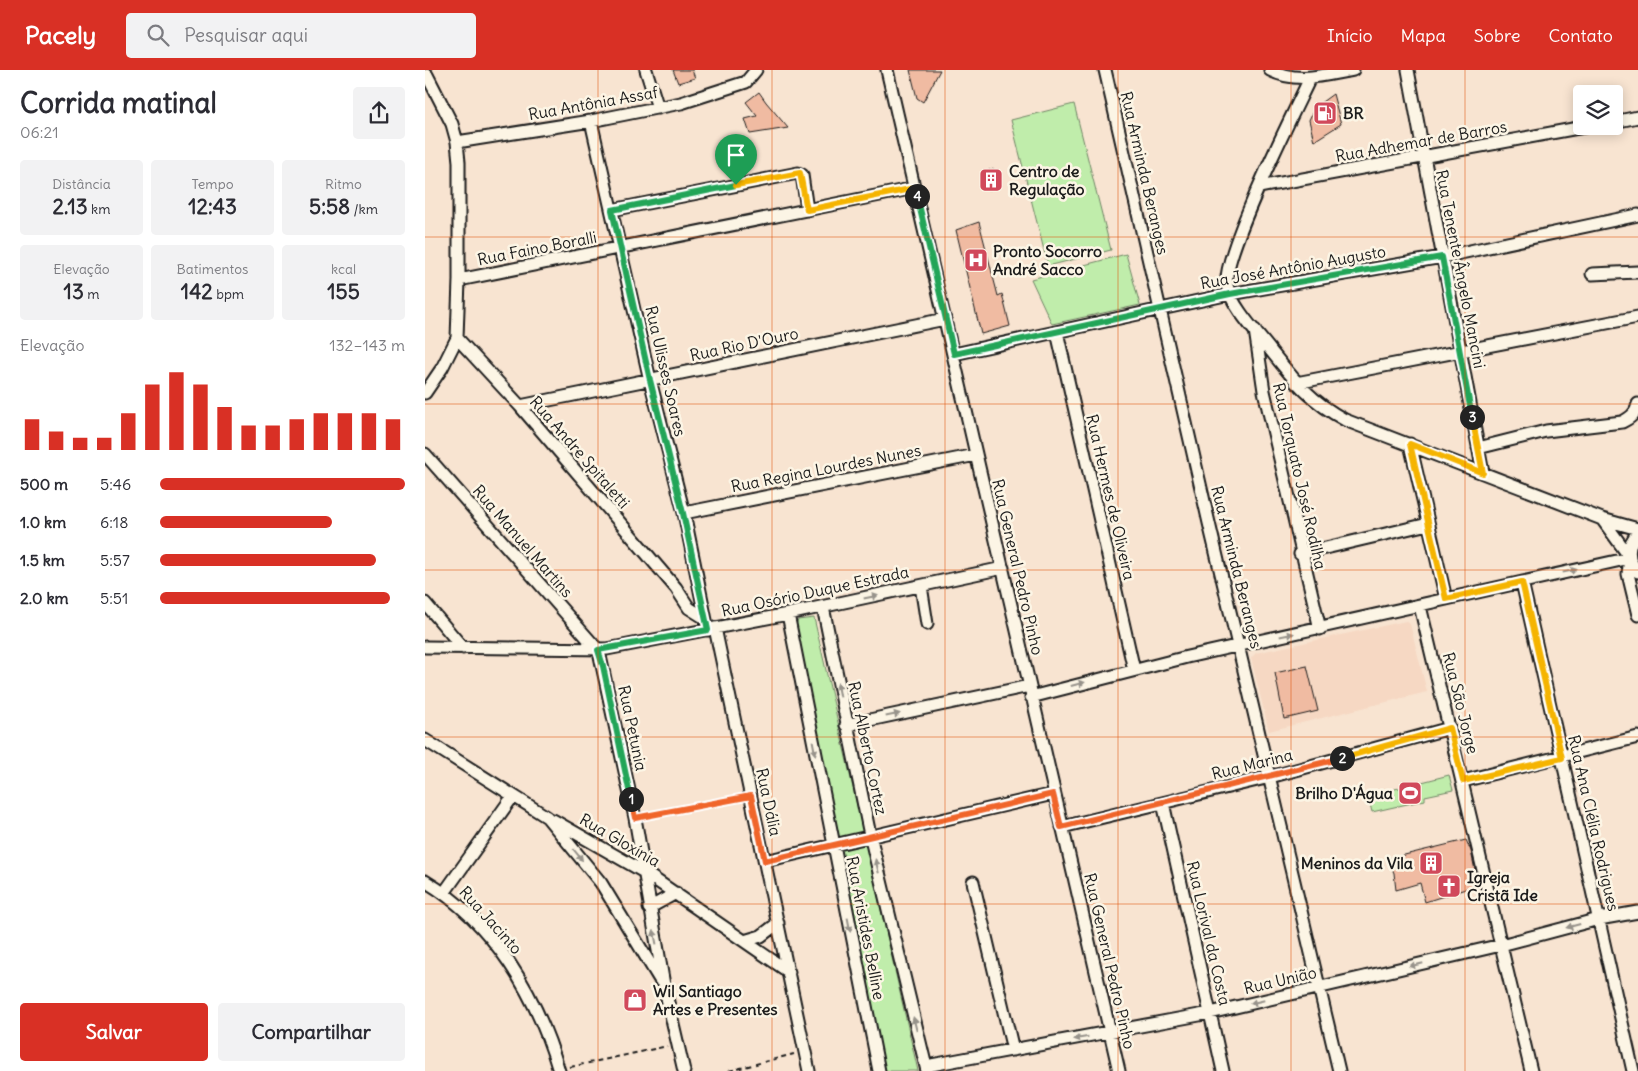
<!DOCTYPE html>
<html lang="pt">
<meta charset="utf-8">
<style>
:root{--surface:#fff;--page:#f2f2f3;--text:#2b2b33;--muted:#7c7c81;--accent:#d93025}
body{margin:0;font-family:Delius,sans-serif;background:var(--page);color:var(--text);height:100vh;display:flex;flex-direction:column;font-size:19px;white-space:nowrap}
*{box-sizing:border-box;margin:0}
p{font-size:16px;color:var(--muted)}
.icon{flex:none;width:28px;height:28px;fill:none;stroke:currentColor;stroke-width:2;stroke-linecap:round;stroke-linejoin:round}
.map{position:relative;flex:1;overflow:hidden}
.sheet{display:flex;flex-direction:column;background:var(--surface);width:425px}
.sheet>*{flex:none}
.tools{position:absolute;left:1148px;top:15px;display:grid;gap:10px}
.tools a{display:grid;place-items:center;width:50px;height:50px;border-radius:5px;background:var(--surface);box-shadow:0 2px 12px #0003;font-size:25px}
.pin{position:absolute;display:grid;place-items:center;width:42px;height:42px;color:#fff;margin:-51px -21px;border-radius:50% 50% 50% 0;rotate:-45deg;box-shadow:0 0 5px #0007}
.pin .icon{rotate:45deg}
.km{position:absolute;width:25px;height:25px;margin:-12px;border-radius:50%;background:#222;color:#fff;font-size:14px;line-height:25px;text-align:center}
.round{display:grid;place-items:center;flex:none;width:52px;height:52px;border-radius:5px;background:var(--page)}
.head{display:flex;align-items:center;justify-content:space-between;height:85px;padding:0 20px}
h1{font-size:28px;font-weight:700;line-height:38px}
.metrics{display:grid;grid-template-columns:repeat(3,1fr);gap:8px;height:85px;padding:5px 20px}
.metrics div{display:grid;align-content:center;border-radius:5px;background:var(--page);text-align:center}
.metrics b{font-size:21px;font-weight:700}
.metrics small{font-size:14px;font-weight:400}
.metrics p{font-size:14px}
.chart{height:140px;padding:10px 20px}
.chart p{display:flex;justify-content:space-between}
.chart svg{width:100%;height:90px;margin-top:5px;stroke:var(--accent);stroke-width:6}
.cta{display:flex;gap:10px;margin-top:auto;padding:10px 20px}
.cta a{flex:1;height:58px;border-radius:5px;background:var(--accent);color:#fff;font-size:20px;font-weight:700;line-height:58px;text-align:center}
.cta a+a{background:var(--page);color:var(--text)}
ul{padding:0 20px;list-style:none;font-size:16px}
li{display:grid;grid-template-columns:80px 60px 1fr;align-items:center;height:38px}
li i{height:12px;border-radius:6px;background:var(--accent)}
header{display:flex;align-items:center;gap:30px;box-sizing:border-box;height:70px;padding:0 25px;background:var(--accent);color:#fff}
header strong{font-size:24px}
nav{display:flex;gap:28px;margin-inline-start:auto;font-size:18px}
.search{width:350px;height:45px;background:var(--page);display:flex;align-items:center;gap:12px;box-sizing:border-box;padding:0 18px;border-radius:5px;color:var(--muted);font-size:19px}
main{display:flex;flex:1;min-height:0}
.map>svg:first-child{display:block}
</style>
<header>
<strong>Pacely</strong>
<div class="search"><svg class="icon" aria-label="search" viewBox="0 0 24 24"><circle cx="10" cy="10" r="6"/><path d="M15 15l6 6"/></svg>Pesquisar aqui</div>
<nav><a>Início</a><a>Mapa</a><a>Sobre</a><a>Contato</a></nav>
</header>
<main>
<section class="sheet">
<div class="head"><div><h1>Corrida matinal</h1><p>06:21</p></div><a class="round"><svg class="icon" aria-label="share" viewBox="0 0 24 24"><path d="M12 15V3M7 8l5-5 5 5M5 13v7h14v-7"/></svg></a></div>
<div class="metrics">
<div><p>Distância</p><b>2.13<small> km</small></b></div>
<div><p>Tempo</p><b>12:43</b></div>
<div><p>Ritmo</p><b>5:58<small> /km</small></b></div>
</div>
<div class="metrics">
<div><p>Elevação</p><b>13<small> m</small></b></div>
<div><p>Batimentos</p><b>142<small> bpm</small></b></div>
<div><p>kcal</p><b>155</b></div>
</div>
<div class="chart"><p><span>Elevação</span>132–143 m</p>
<svg viewBox="0 0 160 44" preserveAspectRatio="none"><path d="M5 44V29M15 44V35M25 44V38M35 44V38M45 44V26M55 44V12M65 44V6M75 44V12M85 44V23M95 44V32M105 44V32M115 44V29M125 44V26M135 44V26M145 44V26M155 44V29"/></svg>
</div>
<ul>
<li><b>500 m</b>5:46<i style="width:100%"></i></li>
<li><b>1.0 km</b>6:18<i style="width:70%"></i></li>
<li><b>1.5 km</b>5:57<i style="width:88%"></i></li>
<li><b>2.0 km</b>5:51<i style="width:94%"></i></li>
</ul>
<div class="cta"><a>Salvar</a><a>Compartilhar</a></div>
</section>
<div class="map">
<svg width="1213" height="1001" viewBox="0 0 1213 1001">
<rect width="100%" height="100%" fill="#f8e4d1"/>
<filter id="ink" filterUnits="userSpaceOnUse"><feTurbulence type="fractalNoise" baseFrequency=".02" numOctaves="2"/><feDisplacementMap in="SourceGraphic" scale="10" xChannelSelector="R" yChannelSelector="G"/><feConvolveMatrix kernelMatrix="1 2 1 2 8 2 1 2 1" color-interpolation-filters="sRGB"/></filter>
<g filter="url(#ink)">
<path fill="#f6d8c3" d="M981,551L985,554L1002,622L844,661L826,588L831,583Z"/>
<path fill="#c0edab" stroke="#6e8464" d="M649,34L686,180L623,196L586,50Z
M701,184L715,235L627,254L606,209Z
M389,548L493,1001H458L368,562L373,550Z
M1024,705L1028,720L1000,726V730L947,742L943,726Z"/>
<path fill="#f0bba2" stroke="#1c1c1c" d="M248,0H267L270,8L253,13Z
M485,0H515L498,32L492,28Z
M334,22L341,32L363,58L325,64L320,49L332,46L321,32Z
M908,24L916,54L889,71L884,50L890,37Z
M569,99L572,118L562,120L559,101Z
M554,152L573,226L577,224L585,256L556,264L531,160Z
M882,596L893,641L859,649L850,603Z
M1041,770L1046,781L1053,815L1000,832L995,813L971,820L969,803L963,789Z"/>
<g fill="none" stroke-linecap="round" stroke-linejoin="round">
<g stroke="#1c1c1c" stroke-width="15">
<path id="minor" d="M221,0L233,38
M462,0L694,1001
M680,0L784,453L914,1001
M845,0C872,14 900,5 928,0
M983,0L1058,403
M885,8C869,42 796,186 802,215C806,236 833,264 846,281C870,311 885,331 920,350L1177,449L1213,459
M166,51L225,310L259,443L283,560
M1189,52L1213,47
M32,72L166,51L256,33L321,12L331,0
M834,117L1164,56
M187,140L373,103L377,105L382,140
M1167,204L1213,202
M34,210L490,118
M830,260L839,321L895,559
M632,262L709,600
M32,268L95,336L251,518L264,538L280,548
M529,284L805,224L1017,187L1213,145
M871,313L1213,247
M0,323L17,298L32,268L34,210V92L32,72L27,54L2,5
M95,336L520,249
M985,374L1021,529
M1053,378L1121,361L1197,352C1205,348 1211,344 1213,334
M0,384L173,580L175,586L210,748L239,915L259,1001
M259,443L551,385
M1177,449L1204,486
M1213,463C1201,475 1202,490 1213,502
M875,484L1003,454
M1097,512L1208,1001
M496,516L502,554
M0,533L38,578
M995,536L1106,1001
M398,537L445,765L502,1001
M363,544L454,1001
M290,558L384,1001
M0,577L182,579L363,544L578,498
M606,627L762,587L1205,488L1203,504L1213,545
M421,655L604,616
M0,670L122,747L176,813L235,910
M1038,711L1213,667
M738,733L798,1001
M128,750L219,802L364,902
M637,757L845,707L1025,658
M340,791L628,724
M0,811C69,852 112,926 134,1001
M548,812L588,980
M19,823L88,726
M224,838L251,823
M319,871L336,866L353,853
M501,996L785,943L1076,875L1174,849L1213,842"/>
</g>
<path stroke="#1c1c1c" stroke-width="2" stroke-dasharray="5 4" stroke-linecap="butt" d="M221,746L314,728
M145,997L243,976
M304,1001L369,984"/>
<use href="#minor" stroke="#fcf5e5" stroke-width="11"/>
</g>
<defs><path id="oneway-solid" d="M-6-.8H1V-3.2L6.5 0L1 3.2V.8H-6Z" transform="scale(1.25)"/></defs>
<g fill="#97938b">
<use href="#oneway-solid" transform="translate(1145 501) rotate(-12)"/>
<use href="#oneway-solid" transform="translate(446 527) rotate(-12)"/>
<use href="#oneway-solid" transform="translate(862 565) rotate(-12)"/>
<use href="#oneway-solid" transform="translate(653 614) rotate(-15)"/>
<use href="#oneway-solid" transform="translate(414 620) rotate(-101)"/>
<use href="#oneway-solid" transform="translate(468 645) rotate(-12)"/>
<use href="#oneway-solid" transform="translate(389 678) rotate(79)"/>
<use href="#oneway-solid" transform="translate(153 785) rotate(51)"/>
<use href="#oneway-solid" transform="translate(452 796) rotate(-104)"/>
<use href="#oneway-solid" transform="translate(424 855) rotate(79)"/>
<use href="#oneway-solid" transform="translate(1148 856) rotate(165)"/>
<use href="#oneway-solid" transform="translate(230 867) rotate(-101)"/>
<use href="#oneway-solid" transform="translate(991 895) rotate(167)"/>
<use href="#oneway-solid" transform="translate(832 932) rotate(167)"/>
<use href="#oneway-solid" transform="translate(490 954) rotate(-104)"/>
<use href="#oneway-solid" transform="translate(656 968) rotate(170)"/>
</g>
</g>
<g fill="none" stroke-linecap="round" stroke-linejoin="round" filter="url(#ink)">
<g stroke="#fff" stroke-width="10">
<path id="split-1" d="M206,729L178,596L173,580L283,560L258,443L225,310L187,140L311,115"/>
</g>
<g stroke="#fff" stroke-width="10">
<path id="split-2" d="M206,729L210,748L326,726L340,791L628,724L636,757L917,688"/>
</g>
<g stroke="#fff" stroke-width="10">
<path id="split-3" d="M917,688L1025,658L1038,711L1137,688L1097,512L1021,529L985,374L1058,403L1047,347"/>
</g>
<g stroke="#fff" stroke-width="10">
<path id="split-4" d="M492,126L529,284L805,224L1017,187L1047,347"/>
</g>
<g stroke="#fff" stroke-width="10">
<path id="split-5" d="M311,115L375,103L382,140L490,118L492,126"/>
</g>
<use href="#split-1" stroke="#22a559" stroke-width="6"/>
<use href="#split-2" stroke="#f0652b" stroke-width="6"/>
<use href="#split-3" stroke="#f5b400" stroke-width="6"/>
<use href="#split-4" stroke="#22a559" stroke-width="6"/>
<use href="#split-5" stroke="#f5b400" stroke-width="6"/>
</g>
<path fill="none" stroke="#de560d" stroke-width="1" stroke-opacity="0.55" d="M173,0V1001M347,0V1001M520,0V1001M693,0V1001M866,0V1001M1040,0V1001M0,167H1213M0,334H1213M0,500H1213M0,667H1213M0,834H1213"/>
<defs>
<g id="fuel-square" transform="scale(1.25)"><rect x="-9" y="-9" width="18" height="18" rx="4" fill="#d1495b" stroke="#fcf5e5"/><path d="M-5.5-6h7V0h2V4h1.3V-2.5L3-4.5l.8-.8L6-3V5H2.5V1h-1V6h-7ZM-4.2-4.7v3.2H.2V-4.7Z" fill="#fff"/></g>
<g id="building-square" transform="scale(1.25)"><rect x="-9" y="-9" width="18" height="18" rx="4" fill="#d1495b" stroke="#fcf5e5"/><path d="M-4-6H4V6H1V3H-1V6H-4ZM-2.5-4.3h1.7v1.8h-1.7ZM.8-4.3h1.7v1.8H.8ZM-2.5-1h1.7V.8h-1.7ZM.8-1h1.7V.8H.8Z" fill="#fff"/></g>
<g id="hospital-square" transform="scale(1.25)"><rect x="-9" y="-9" width="18" height="18" rx="4" fill="#d1495b" stroke="#fcf5e5"/><path d="M-5-5h3v3.5h4V-5h3V5h-3V1.5h-4V5h-3Z" fill="#fff"/></g>
<g id="stadium-square" transform="scale(1.25)"><rect x="-9" y="-9" width="18" height="18" rx="4" fill="#d1495b" stroke="#fcf5e5"/><path d="M0-5a6.5 5 0 1 0 0 10a6.5 5 0 1 0 0-10ZM-3.5-1.8h7v3.6h-7Z" fill="#fff"/></g>
<g id="church-square" transform="scale(1.25)"><rect x="-9" y="-9" width="18" height="18" rx="4" fill="#d1495b" stroke="#fcf5e5"/><path d="M-1.2-6h2.4v3.5h3.3v2.4h-3.3V6h-2.4V-.1h-3.3v-2.4h3.3Z" fill="#fff"/></g>
<g id="shop-square" transform="scale(1.25)"><rect x="-9" y="-9" width="18" height="18" rx="4" fill="#d1495b" stroke="#fcf5e5"/><path d="M-5-2.5h2.3a2.7 3.5 0 0 1 5.4 0H5L5.5 6h-11ZM-1.5-2.5h3a1.5 2.3 0 0 0-3 0Z" fill="#fff"/></g>
</defs>
<g fill-rule="evenodd">
<use href="#fuel-square" x="900" y="43"/>
<use href="#building-square" x="566" y="110"/>
<use href="#hospital-square" x="551" y="190"/>
<use href="#stadium-square" x="985" y="723"/>
<use href="#building-square" x="1006" y="793"/>
<use href="#church-square" x="1024" y="816"/>
<use href="#shop-square" x="210" y="930"/>
</g>
<g text-anchor="middle" stroke-width="5" stroke-linejoin="round" paint-order="stroke">
<g font-size="16" fill="#1c1c1c" stroke="#fcf5e5">
<text transform="translate(168 33) rotate(-10)" y="6">Rua Antônia Assaf</text>
<text transform="translate(996 71) rotate(-10)" y="6">Rua Adhemar de Barros</text>
<text transform="translate(720 103) rotate(77)" y="6">Rua Arminda Beranges</text>
<text transform="translate(112 178) rotate(-11)" y="6">Rua Faino Boralli</text>
<text transform="translate(868 197) rotate(-10)" y="6">Rua José Antônio Augusto</text>
<text transform="translate(1036 199) rotate(79)" y="6">Rua Tenente Ângelo Mancini</text>
<text transform="translate(319 274) rotate(-12)" y="6">Rua Rio D'Ouro</text>
<text transform="translate(241 301) rotate(77)" y="6">Rua Ulisses Soares</text>
<text transform="translate(155 382) rotate(49)" y="6">Rua Andre Spitaletti</text>
<text transform="translate(401 398) rotate(-11)" y="6">Rua Regina Lourdes Nunes</text>
<text transform="translate(875 406) rotate(77)" y="6">Rua Torquato José Rodilha</text>
<text transform="translate(686 427) rotate(77)" y="6">Rua Hermes de Oliveira</text>
<text transform="translate(98 471) rotate(49)" y="6">Rua Manuel Martins</text>
<text transform="translate(593 497) rotate(77)" y="6">Rua General Pedro Pinho</text>
<text transform="translate(812 497) rotate(76)" y="6">Rua Arminda Beranges</text>
<text transform="translate(390 521) rotate(-12)" y="6">Rua Osório Duque Estrada</text>
<text transform="translate(1036 633) rotate(76)" y="6">Rua São Jorge</text>
<text transform="translate(208 658) rotate(78)" y="6">Rua Petunia</text>
<text transform="translate(443 678) rotate(78)" y="6">Rua Alberto Cortez</text>
<text transform="translate(827 694) rotate(-14)" y="6">Rua Marina</text>
<text transform="translate(344 732) rotate(78)" y="6">Rua Dália</text>
<text transform="translate(1169 753) rotate(77)" y="6">Rua Ana Clélia Rodrigues</text>
<text transform="translate(195 770) rotate(30)" y="6">Rua Gloxínia</text>
<text transform="translate(66 850) rotate(48)" y="6">Rua Jacinto</text>
<text transform="translate(441 858) rotate(79)" y="6">Rua Aristides Belline</text>
<text transform="translate(784 863) rotate(77)" y="6">Rua Lorival da Costa</text>
<text transform="translate(685 891) rotate(77)" y="6">Rua General Pedro Pinho</text>
<text transform="translate(855 910) rotate(-13)" y="6">Rua União</text>
</g>
<g font-size="16" font-weight="bold" fill="#1c1c1c" stroke="#fcf5e5" text-anchor="start">
<text x="918" y="49">BR</text>
<text x="584" y="107">Centro de<tspan x="584" dy="18">Regulação</tspan></text>
<text x="568" y="187">Pronto Socorro<tspan x="568" dy="18">André Sacco</tspan></text>
<text x="968" y="729" text-anchor="end">Brilho D'Água</text>
<text x="988" y="799" text-anchor="end">Meninos da Vila</text>
<text x="1042" y="813">Igreja<tspan x="1042" dy="18">Cristã Ide</tspan></text>
<text x="228" y="927">Wil Santiago<tspan x="228" dy="18">Artes e Presentes</tspan></text>
</g>
</g>
</svg>
<div class="tools">
<a><svg class="icon" aria-label="layers" viewBox="0 0 24 24"><path d="M12 4l9 5-9 5-9-5zM3 14l9 5 9-5"/></svg></a>
</div>
<div class="pin" style="left:311px;top:115px;background:#1e9e55"><svg class="icon" aria-label="arrive" viewBox="0 0 24 24"><path d="M6 21V4h12l-3 4 3 4H6"/></svg></div>
<b class="km" style="left:206px;top:729px">1</b>
<b class="km" style="left:917px;top:688px">2</b>
<b class="km" style="left:1047px;top:347px">3</b>
<b class="km" style="left:492px;top:126px">4</b>
</div>
</main>
